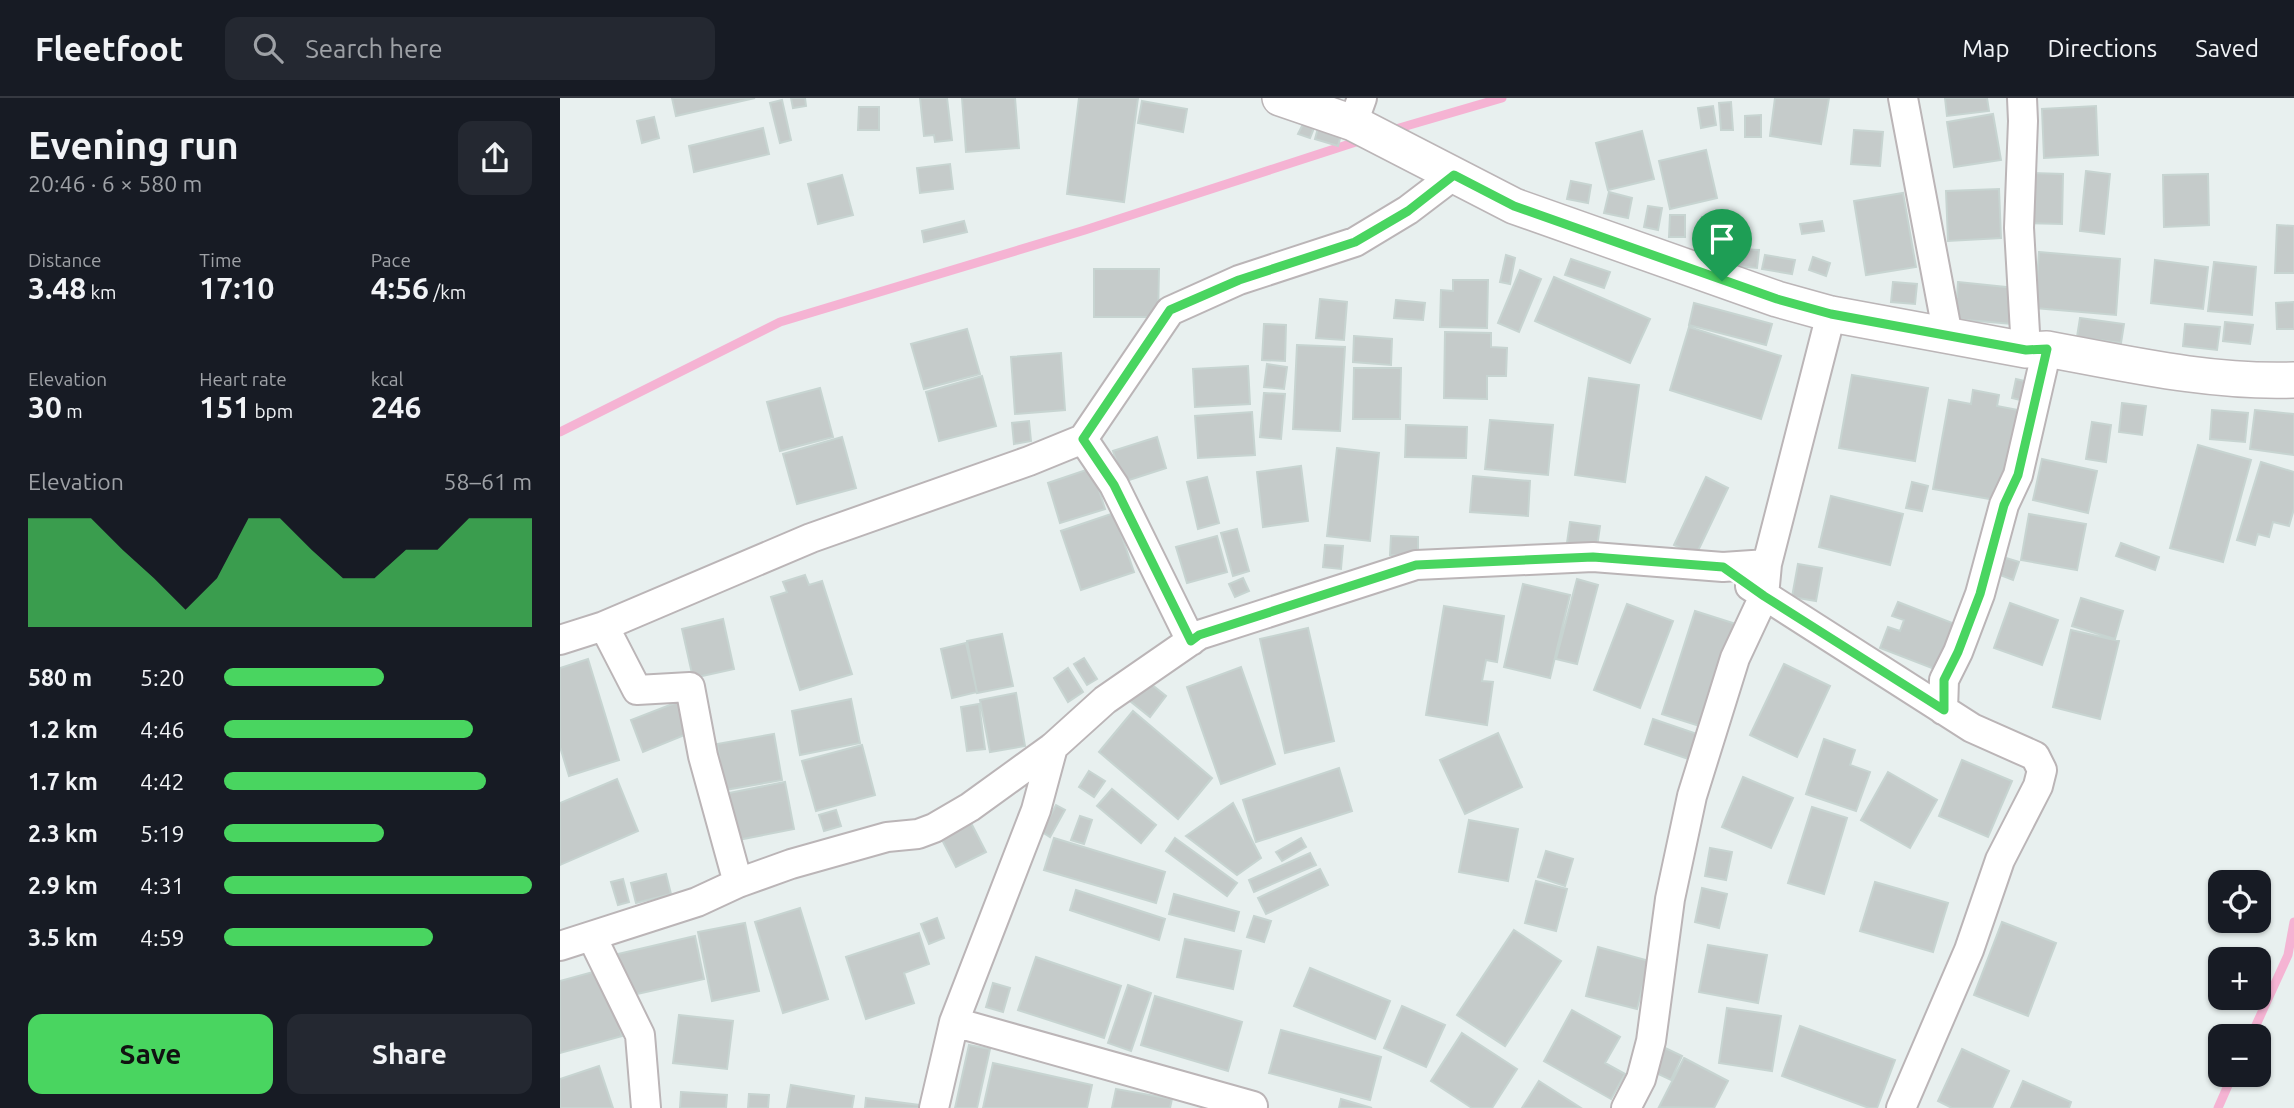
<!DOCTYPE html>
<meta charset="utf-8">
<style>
:root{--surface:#171b24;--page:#242831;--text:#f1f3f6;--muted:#9ea1a6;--line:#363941;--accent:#49d560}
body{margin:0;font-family:Ubuntu,sans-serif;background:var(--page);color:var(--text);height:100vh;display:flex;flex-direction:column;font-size:26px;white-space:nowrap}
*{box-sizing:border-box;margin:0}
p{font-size:23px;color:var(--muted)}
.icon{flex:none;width:38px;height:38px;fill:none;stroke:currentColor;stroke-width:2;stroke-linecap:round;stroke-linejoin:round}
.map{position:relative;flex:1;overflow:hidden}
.panel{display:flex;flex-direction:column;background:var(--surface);width:560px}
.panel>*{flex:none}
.tools{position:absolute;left:1648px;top:772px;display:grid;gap:14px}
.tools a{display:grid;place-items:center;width:63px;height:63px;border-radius:14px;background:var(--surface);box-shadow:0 2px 5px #0004;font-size:35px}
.pin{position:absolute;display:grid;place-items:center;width:60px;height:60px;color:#fff;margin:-72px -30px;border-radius:50% 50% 50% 0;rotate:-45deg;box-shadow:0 0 7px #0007}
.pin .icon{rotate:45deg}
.round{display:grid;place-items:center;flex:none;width:74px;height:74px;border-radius:14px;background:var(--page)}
.headline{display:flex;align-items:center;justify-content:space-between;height:119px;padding:0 28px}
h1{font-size:38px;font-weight:600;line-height:52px}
.figures{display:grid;grid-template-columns:repeat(3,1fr);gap:10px;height:119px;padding:7px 28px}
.figures div{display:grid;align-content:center}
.figures b{font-size:30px;font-weight:600}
.figures small{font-size:19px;font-weight:400}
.figures p{font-size:19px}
.chart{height:196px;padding:14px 28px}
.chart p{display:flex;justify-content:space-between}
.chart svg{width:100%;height:126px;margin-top:7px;fill:var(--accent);opacity:.7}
.button{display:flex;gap:14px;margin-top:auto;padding:14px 28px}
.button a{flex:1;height:80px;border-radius:14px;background:var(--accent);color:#111;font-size:28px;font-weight:600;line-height:80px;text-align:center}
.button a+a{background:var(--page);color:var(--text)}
ul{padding:0 28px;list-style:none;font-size:23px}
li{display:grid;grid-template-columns:112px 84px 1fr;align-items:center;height:52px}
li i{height:18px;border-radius:9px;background:var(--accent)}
header{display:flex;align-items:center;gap:42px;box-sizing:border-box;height:98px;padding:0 35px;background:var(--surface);border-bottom:2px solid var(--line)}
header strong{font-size:33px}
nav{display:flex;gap:38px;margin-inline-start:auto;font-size:24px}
.search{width:490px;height:63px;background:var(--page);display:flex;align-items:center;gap:18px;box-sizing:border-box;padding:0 24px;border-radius:14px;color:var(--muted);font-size:26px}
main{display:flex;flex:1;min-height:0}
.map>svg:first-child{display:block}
</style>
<header>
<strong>Fleetfoot</strong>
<div class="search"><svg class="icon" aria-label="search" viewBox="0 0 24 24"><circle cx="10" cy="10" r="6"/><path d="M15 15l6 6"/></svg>Search here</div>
<nav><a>Map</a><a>Directions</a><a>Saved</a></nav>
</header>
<main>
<section class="panel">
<div class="headline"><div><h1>Evening run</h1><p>20:46 · 6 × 580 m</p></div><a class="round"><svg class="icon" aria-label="share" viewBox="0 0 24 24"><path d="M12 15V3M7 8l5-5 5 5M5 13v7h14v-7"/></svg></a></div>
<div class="figures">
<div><p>Distance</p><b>3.48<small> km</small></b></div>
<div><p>Time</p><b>17:10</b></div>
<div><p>Pace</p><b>4:56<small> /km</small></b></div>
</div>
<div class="figures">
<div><p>Elevation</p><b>30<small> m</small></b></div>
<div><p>Heart rate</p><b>151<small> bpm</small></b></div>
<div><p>kcal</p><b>246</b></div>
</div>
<div class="chart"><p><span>Elevation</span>58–61 m</p>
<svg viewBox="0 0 160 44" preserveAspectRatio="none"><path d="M0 44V6L10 6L20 6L30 17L40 27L50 38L60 27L70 6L80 6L90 17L100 27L110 27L120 17L130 17L140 6L150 6L160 6V44z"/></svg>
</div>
<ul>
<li><b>580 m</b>5:20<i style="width:52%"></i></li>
<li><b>1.2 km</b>4:46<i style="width:81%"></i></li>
<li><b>1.7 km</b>4:42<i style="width:85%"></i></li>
<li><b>2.3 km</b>5:19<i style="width:52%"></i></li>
<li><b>2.9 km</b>4:31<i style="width:100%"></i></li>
<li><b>3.5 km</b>4:59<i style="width:68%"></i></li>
</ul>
<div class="button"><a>Save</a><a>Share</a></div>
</section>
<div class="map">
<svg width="1734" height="1010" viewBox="0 0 1734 1010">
<rect width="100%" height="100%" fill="#e8f0ef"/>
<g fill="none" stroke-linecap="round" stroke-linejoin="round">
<path stroke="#f5b3d3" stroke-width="9" d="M829,33L942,0
M0,334L220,224L525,132L802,42
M1691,938L1728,857L1734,824
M1658,1010L1673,976"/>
</g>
<path fill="#c5cbca" stroke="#c7d4d1" stroke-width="2" d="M112,0H195L116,18Z
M231,0H245L246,8L233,10Z
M360,0H387L392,42L375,44L374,37L364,38Z
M402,0H455L459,50L406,54Z
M519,0H578L564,104L507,96Z
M1215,0H1269L1261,46L1210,38Z
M1385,0H1427L1429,13L1387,18Z
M222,2L231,42L220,45L210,5Z
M582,3L627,11L623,34L578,25Z
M1171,4L1173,32H1161L1159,5Z
M1153,8L1156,27L1141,30L1138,10Z
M1536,8L1538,57L1484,60L1482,11Z
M299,9H319V32H298Z
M1433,16L1441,62L1394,69L1387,24Z
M1201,17V39H1185V18Z
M94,19L99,40L82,45L77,23Z
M743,26L754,30L750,40L738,36Z
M203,30L209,56L134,74L129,48Z
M758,30L781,37L778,48L755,41Z
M1294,32L1323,34L1320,68L1291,66Z
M1082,33L1094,81L1048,92L1036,45Z
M1146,52L1157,100L1110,111L1099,63Z
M390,66L393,91L360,95L357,70Z
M1526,73L1550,76L1544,136L1520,133Z
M1468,75L1503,76L1502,126L1466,125Z
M1648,76L1649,127L1604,129L1603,77Z
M282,77L293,117L258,126L248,86Z
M1011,83L1031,87L1028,105L1007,101Z
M1439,91L1441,140L1388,143L1386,93Z
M1049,94L1072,100L1068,120L1044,115Z
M1343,95L1356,169L1306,177L1294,103Z
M1088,108L1102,110L1098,132L1084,129Z
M1110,117H1125V139H1109Z
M1142,119H1169L1168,158H1142Z
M404,123L407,134L364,144L362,133Z
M1262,123L1264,133L1242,136L1240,126Z
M1717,127L1734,128V175H1715Z
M1179,151L1199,152L1197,170L1177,168Z
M1479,154L1560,161L1556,217L1475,210Z
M946,157L955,160L950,186L940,184Z
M1205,157L1235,162L1232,176L1202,171Z
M1253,159L1270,165L1266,178L1249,172Z
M1011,161L1050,174L1044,190L1005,177Z
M1595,162L1648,169L1643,211L1591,205Z
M1654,164L1696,169L1692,217L1648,213Z
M534,171H599L598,219H534Z
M960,172L981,181L959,234L938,225Z
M994,179L1090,221L1070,265L975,223Z
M893,182H928L927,230L880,229L881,192L893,193Z
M1333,184L1357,186L1355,206L1331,204Z
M1398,184L1455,190L1452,226L1395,221L1389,198L1397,199Z
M760,201L787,204L784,242L756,240Z
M836,202L865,205L863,222L834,220Z
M1734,204V231H1717L1716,205Z
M1134,205L1212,226L1206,247L1129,227Z
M1520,220L1564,226L1561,245L1517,239Z
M1665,224L1693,227L1690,246L1663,243Z
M704,226L726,227L725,263L702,262Z
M1625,226L1660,229L1657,252L1623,248Z
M1129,229L1221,258L1201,321L1110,292Z
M407,231L420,276L364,291L351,246Z
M885,234L931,235V249L947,250L946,278H927V301L884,300Z
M794,238L832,241L831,267L793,264Z
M737,247L785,249L780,333L733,331Z
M501,255L505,312L455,316L451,259Z
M707,266L727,269L724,291L704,289Z
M688,268L690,306L635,309L633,271Z
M794,270H841L840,321H793Z
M1292,277L1368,290L1355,363L1279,350Z
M422,278L436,328L379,343L366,294Z
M1029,280L1079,287L1065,384L1015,377Z
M1456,281L1473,285L1469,304L1452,300Z
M260,290L273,339L220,353L207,304Z
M1413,292L1439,297L1437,308L1458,312L1441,403L1373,391L1389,302L1411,306Z
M704,295L725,296L721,341L700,339Z
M1562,305L1586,308L1582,337L1559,334Z
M1652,312L1688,315L1685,344L1650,341Z
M1695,312L1734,316V357L1690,351Z
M692,314L695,357L638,360L635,318Z
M930,322L993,327L988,377L925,371Z
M469,323L471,343L454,346L452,325Z
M1532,324L1551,327L1546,364L1526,361Z
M846,327L907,329L906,360L845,359Z
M282,339L296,390L237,406L223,356Z
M597,339L606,370L563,384L553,353Z
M1638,347L1691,362L1663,464L1610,450Z
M777,350L819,355L810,443L767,438Z
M1482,361L1537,373L1528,415L1473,402Z
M1701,364L1734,374V411L1729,428L1713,424L1709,439L1698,436L1695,447L1677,442Z
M741,368L748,423L703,429L697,374Z
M532,370L545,411L500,425L488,385Z
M913,378L970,383L968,418L910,414Z
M647,379L659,425L638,431L627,384Z
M1146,379L1168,390L1136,457L1114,447Z
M1352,384L1368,388L1362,413L1346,410Z
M1271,398L1343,416L1330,467L1259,449Z
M554,415L574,474L521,492L501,433Z
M1469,416L1526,426L1517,472L1461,462Z
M1010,424L1040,428L1037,449L1007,445Z
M677,431L689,473L673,478L661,435Z
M657,438L667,474L627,485L616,449Z
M831,438L858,439V459L830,457Z
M1561,445L1599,459L1595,472L1556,458Z
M765,447L783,448L781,471L763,469Z
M1446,460L1459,464L1453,482L1440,477Z
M1238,466L1262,470L1256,503L1232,499Z
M245,477L249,487L262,483L292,576L240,592L211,499L227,494L223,484Z
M683,480L689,493L675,499L669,486Z
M1017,481L1038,487L1017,566L996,561Z
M963,486L1010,497L990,580L944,569Z
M1521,500L1563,513L1555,541L1512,528Z
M1338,504L1395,526L1377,572L1320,550L1328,529L1340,533L1344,522L1332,518Z
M1450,505L1498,522L1482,567L1434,550Z
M1067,506L1113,523L1080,610L1034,592Z
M884,508L944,518L937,564L926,562L922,583L933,584L927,627L866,617Z
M1135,513L1182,528L1149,631L1102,616Z
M163,521L174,571L133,580L122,531Z
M748,530L774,643L725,655L700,541Z
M1511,532L1559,543L1540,621L1493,609Z
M442,536L453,588L417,595L407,543Z
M406,545L417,594L392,600L381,551Z
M524,560L537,581L527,587L514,566Z
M28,561L59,662L9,678L0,649V570Z
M1224,566L1270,588L1237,659L1190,637Z
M681,569L715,666L661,686L627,589Z
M508,570L523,594L508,604L494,580Z
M586,582L606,598L590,619L570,603Z
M456,595L465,648L430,654L420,602Z
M291,601L300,645L240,657L232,613Z
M120,603L132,634L83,654L71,622Z
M419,606L425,651L407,653L401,609Z
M573,613L652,680L618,721L539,654Z
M1093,621L1149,640L1140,665L1085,646Z
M938,635L962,689L905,716L880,662Z
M214,636L222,682L165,692L157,646Z
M1264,641L1295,652L1290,667L1310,674L1296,713L1246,696Z
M302,647L315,697L256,713L242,663Z
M1402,662L1452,683L1428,739L1379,718Z
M779,670L792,713L696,744L683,702Z
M529,673L545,683L534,699L519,689Z
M1328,674L1377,702L1350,750L1301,722Z
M1183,679L1233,700L1211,750L1162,729Z
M57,681L78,733L0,767V705Z
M225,684L234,731L178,742L169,695Z
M552,691L596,727L581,745L537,708Z
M673,705L701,760L677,777L626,738Z
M496,707L505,712L490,739L482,734Z
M1252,709L1287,720L1264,796L1228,785Z
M276,712L281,728L264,733L259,717Z
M520,718L532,722L524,746L511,742Z
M409,721L426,754L396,769L379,736Z
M909,722L958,731L948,783L899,774Z
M494,740L605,774L596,805L484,772Z
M615,740L677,785L667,798L606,753Z
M741,740L746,749L722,763L716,754Z
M1150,750L1172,754L1166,782L1145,778Z
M986,753L1013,761L1005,788L978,779Z
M750,755L756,767L694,794L689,782Z
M760,771L768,787L706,816L698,800Z
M106,776L111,796L76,805L71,785Z
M63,781L69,804L58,807L51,784Z
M976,783L1007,791L996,833L965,825Z
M1315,784L1388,805L1373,854L1300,833Z
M1142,790L1167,796L1159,830L1135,824Z
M516,792L605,821L599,842L510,812Z
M614,796L679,814L674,833L609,816Z
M240,810L268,901L223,915L195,824Z
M694,818L711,823L704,844L687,839Z
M377,820L384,840L369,846L361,826Z
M1442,824L1496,845L1468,918L1414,897Z
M185,825L199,893L152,903L138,834Z
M954,832L1001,863L945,948L897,917Z
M359,835L369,866L344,875L354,905L306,921L286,859Z
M135,838L144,881L68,898L58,856Z
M625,841L681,853L673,891L617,879Z
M1148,847L1207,857L1198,905L1139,894Z
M1038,849L1089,863L1077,911L1026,898Z
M476,859L561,888L544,940L458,912Z
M750,870L830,903L815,941L734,908Z
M44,871L62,938L0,955V883Z
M433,885L450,890L443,914L426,909Z
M568,887L591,895L571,953L548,945Z
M595,898L682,924L668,973L581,947Z
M842,908L885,927L866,969L824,950Z
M1167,910L1221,918L1212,973L1159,965Z
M1012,912L1060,939L1045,965L1065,976L1051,1001L984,963Z
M119,917L173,923L167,971L113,965Z
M1240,928L1335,962L1317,1010H1309L1222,978Z
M721,932L821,959L810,1002L709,975Z
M902,935L957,971L932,1010H912L871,983Z
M409,947L430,951L417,1010H395Z
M1103,949L1122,958L1111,982L1092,973Z
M1402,951L1449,973L1432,1010H1392L1378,1003Z
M1124,960L1168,983L1154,1010L1099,1009Z
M433,965L532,987L527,1010H423Z
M39,968L53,1010H0V981Z
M979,983L1021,1010H962Z
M1463,983L1511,1004L1509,1010H1451Z
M231,987L294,998L292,1010H227Z
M556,991L612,1001L610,1010H552Z
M121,994L167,997L166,1010H120Z
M189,996L209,997L208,1010H188Z
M306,1000L359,1007V1010H305Z
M781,1001L812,1010H779Z"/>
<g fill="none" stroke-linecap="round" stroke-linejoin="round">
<g stroke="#bbb5b7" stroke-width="32">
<path id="minor" d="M1343,0L1388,238
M1462,0L1463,23L1459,130L1466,252
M793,25L802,0
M1190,488L1412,630L1475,658L1482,672L1478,688L1440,762L1409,852L1341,1010
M44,528L251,440L469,363L523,341
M0,542L44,528L77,592L130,589L143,658L178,785
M631,543L554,387L523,341L610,213L679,182L795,144L848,112L894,77
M1383,612L1384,582L1398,554L1420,496L1444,407L1458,377L1487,251
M32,839L80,937L86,1010
M0,848L137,804L178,785L231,766L327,739L358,736L374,730L410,709L493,649L545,602L639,537L856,467L1033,459L1163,469L1207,466
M394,924L693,1008
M374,1010L394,924L476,712L493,649
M1066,1010L1081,981L1091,943L1110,801L1132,698L1175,560L1204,498L1207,466L1271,216"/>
</g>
<g stroke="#bbb5b7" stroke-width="38">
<path id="tertiary" d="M720,0L793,25L954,108L1217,201L1271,216L1466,252L1487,251C1568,266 1651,285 1734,282"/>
</g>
<use href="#minor" stroke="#fff" stroke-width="28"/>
<use href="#tertiary" stroke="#fff" stroke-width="35"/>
</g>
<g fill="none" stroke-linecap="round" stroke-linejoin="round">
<g stroke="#fff" stroke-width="14">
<path id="route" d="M894,77L954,108L1217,201L1271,216L1466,252L1487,251L1458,377L1444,407L1420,496L1398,554L1384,582V612L1204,498L1163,469L1033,459L856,467L639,537L631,543L554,387L523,341L610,212L679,182L795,144L848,113Z"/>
</g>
<use href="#route" stroke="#49d560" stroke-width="9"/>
</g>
</svg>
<div class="tools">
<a><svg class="icon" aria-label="locate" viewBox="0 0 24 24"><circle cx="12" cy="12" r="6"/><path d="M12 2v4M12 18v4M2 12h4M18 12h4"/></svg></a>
<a>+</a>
<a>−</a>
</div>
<div class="pin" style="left:1162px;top:183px;background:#1e9e55"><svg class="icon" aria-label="arrive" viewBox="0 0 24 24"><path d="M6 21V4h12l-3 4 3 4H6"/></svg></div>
</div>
</main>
